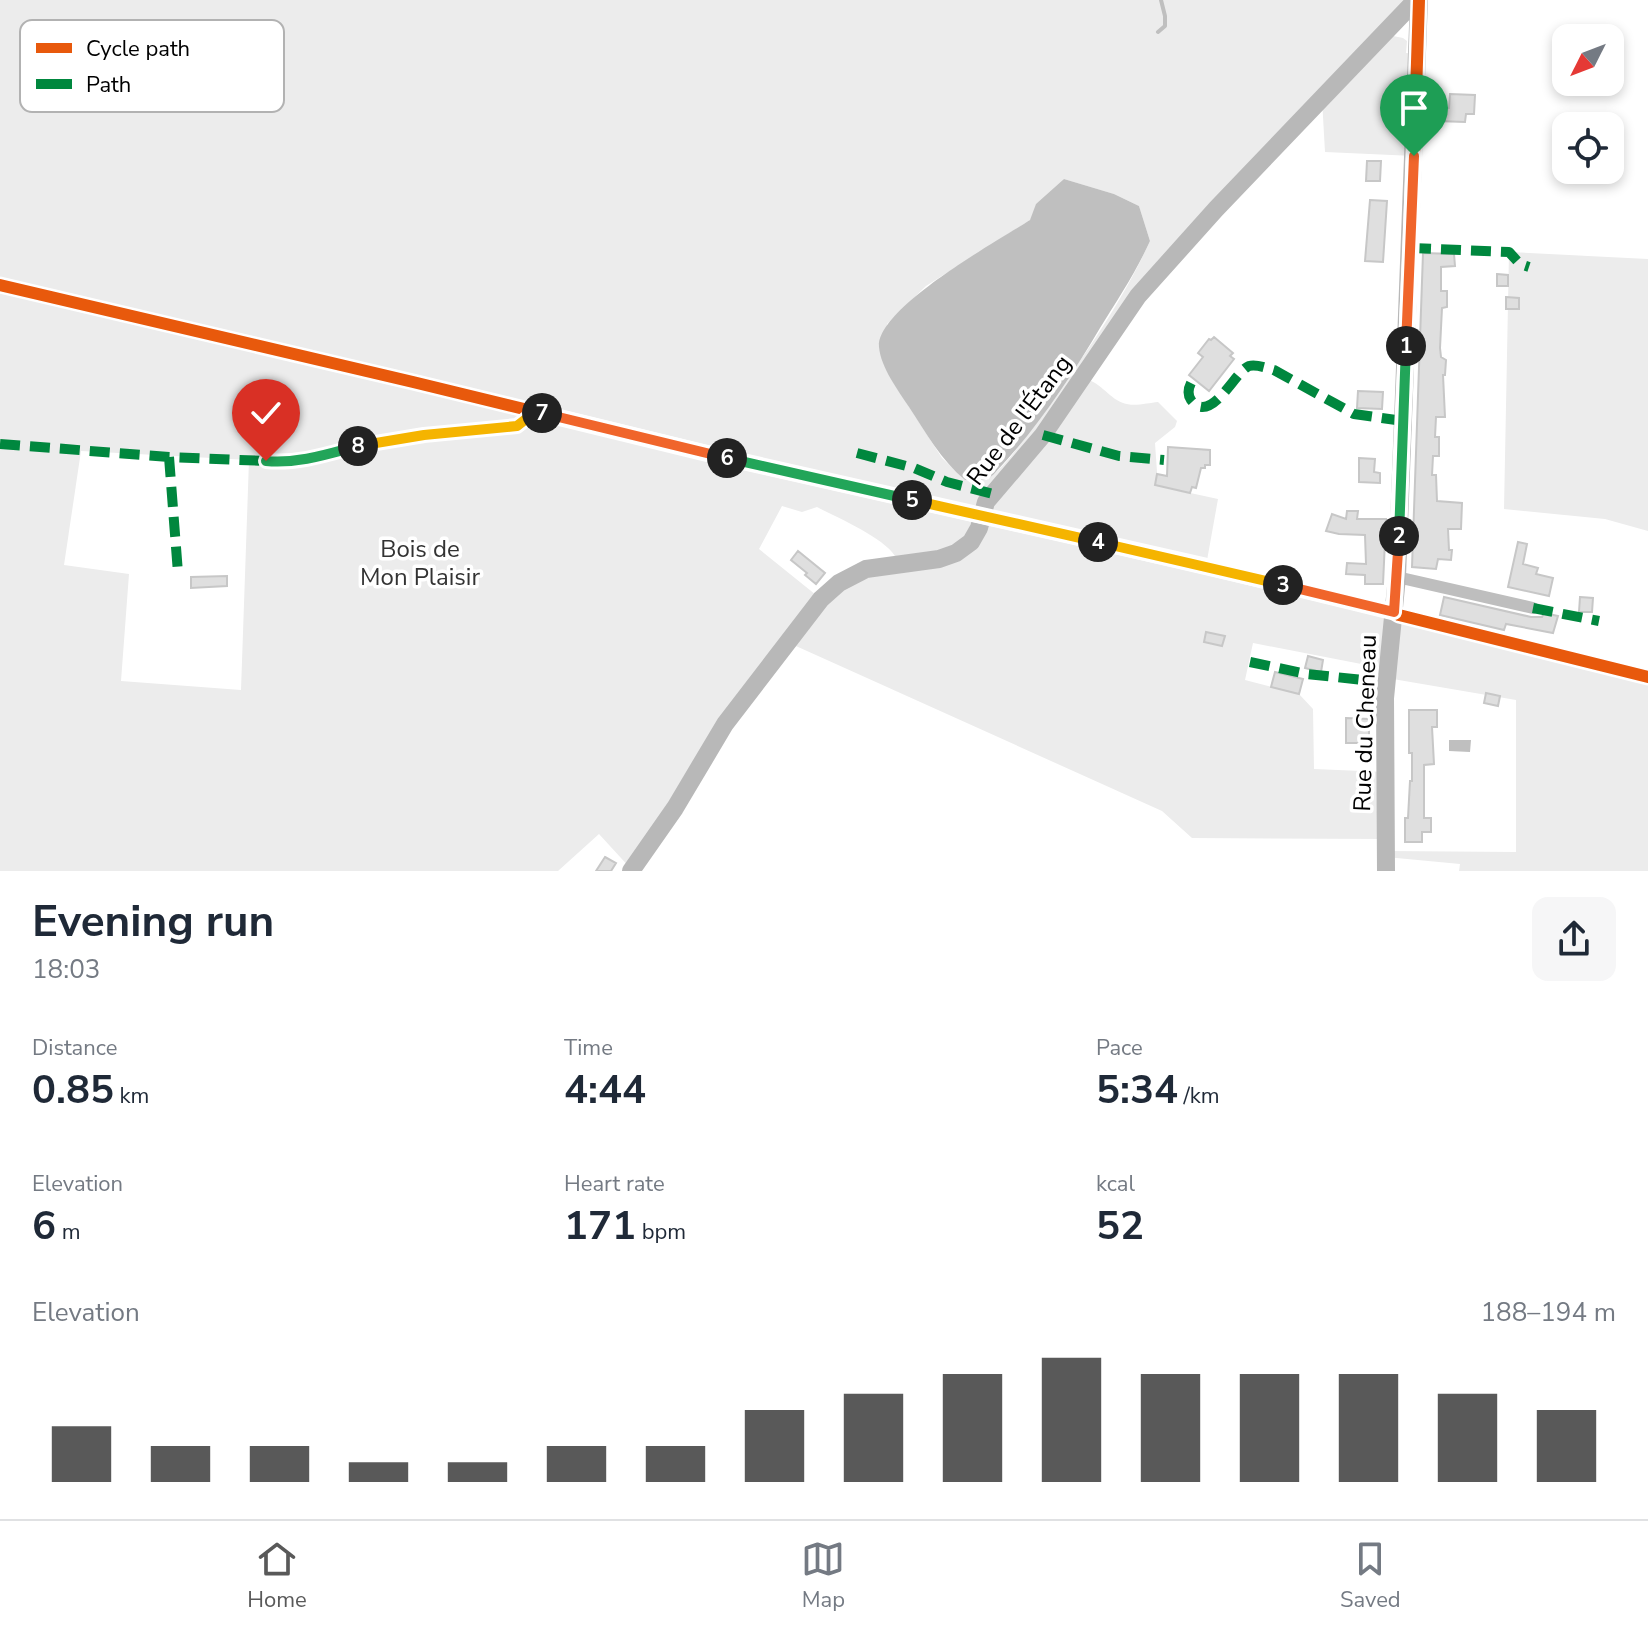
<!DOCTYPE html>
<meta charset="utf-8">
<style>
:root{--surface:#fff;--page:#f6f6f7;--text:#1f2937;--muted:#747a83;--line:#e0e1e3;--accent:#595959}
body{margin:0;font-family:"Nunito Sans",sans-serif;background:var(--page);color:var(--text);height:100vh;display:flex;flex-direction:column;font-size:30px;white-space:nowrap}
*{box-sizing:border-box;margin:0}
p{font-size:26px;color:var(--muted)}
.icon{flex:none;width:44px;height:44px;fill:none;stroke:currentColor;stroke-width:2;stroke-linecap:round;stroke-linejoin:round}
.map{position:relative;height:871px;overflow:hidden}
.sheet{display:flex;flex-direction:column;background:var(--surface);flex:1}
.sheet>*{flex:none}
.needle{width:52px;rotate:228deg}
.tools{position:absolute;left:1552px;top:24px;display:grid;gap:16px}
.tools a{display:grid;place-items:center;width:72px;height:72px;border-radius:16px;background:var(--surface);box-shadow:0 4px 12px #0003;font-size:40px}
.pin{position:absolute;display:grid;place-items:center;width:68px;height:68px;color:#fff;margin:-82px -34px;border-radius:50% 50% 50% 0;rotate:-45deg;box-shadow:0 0 8px #0007}
.pin .icon{rotate:45deg}
.km{position:absolute;width:40px;height:40px;margin:-20px;border-radius:50%;background:#222;color:#fff;font-size:22px;line-height:40px;text-align:center}
.round{display:grid;place-items:center;flex:none;width:84px;height:84px;border-radius:16px;background:var(--page)}
.headline{display:flex;align-items:center;justify-content:space-between;height:136px;padding:0 32px}
h1{font-size:44px;font-weight:700;line-height:60px}
.metrics{display:grid;grid-template-columns:repeat(3,1fr);gap:12px;height:136px;padding:8px 32px}
.metrics div{display:grid;align-content:center}
.metrics b{font-size:40px;font-weight:700}
.metrics small{font-size:22px;font-weight:400}
.metrics p{font-size:22px}
.chart{height:224px;padding:16px 32px}
.chart p{display:flex;justify-content:space-between}
.chart svg{width:100%;height:144px;margin-top:8px;stroke:var(--accent);stroke-width:6}
.dock{display:flex;justify-content:space-around;align-items:center;height:112px;border-top:2px solid var(--line);background:var(--surface);font-size:22px;color:var(--muted)}
.dock a{display:grid;justify-items:center;gap:4px}
.dock .active{color:var(--accent)}
.map>svg:first-child{display:block}
</style>
<div class="map">
<svg width="1648" height="871" viewBox="0 0 1648 871">
<rect width="100%" height="100%" fill="#fff"/>
<path fill="#ececec" fill-rule="evenodd" d="M0,0H1416L1393,36L1403,38L1407,41L1406,53L1417,54L1414,156L1325,152L1322,99L1216,209L1082,379C1100,380 1107,397 1123,403C1133,407 1148,403 1158,402L1177,421L1175,427L1155,443L1158,486L1218,499L1206,566L1394,612L1399,615L1648,677V871H1459L1460,864L1386,857V851L1516,852V700L1387,678V669L1253,643L1245,680L1299,694L1313,709L1314,769L1385,772L1386,839L1192,838L1162,811L787,642L632,870L599,834L558,871H0ZM1064,179L1114,194L1139,206L1150,241C1122,303 1079,364 1038,419C1023,440 1008,465 986,480H965L942,458L895,385L885,366L887,324L926,286L1030,220ZM81,451L249,460L241,690L121,681L129,574L64,565ZM782,506L802,512L817,507C838,518 883,537 895,556L821,599L759,549Z
M1509,252L1648,259V531L1605,519L1504,509Z"/>
<path fill="#bfbfbf" d="M1064,179L1114,194L1139,206L1150,241C1136,272 1118,299 1100,328C1069,380 1036,430 994,474L987,480H965C941,460 926,433 909,407C898,390 881,368 879,347C876,308 999,240 1030,220L1036,204Z
M1449,740H1471L1470,752L1449,751Z"/>
<g fill="none" stroke-linecap="round" stroke-linejoin="round">
<path stroke="#bfbfbf" stroke-width="4" d="M1158,32L1165,26V16L1161,0"/>
</g>
<path fill="#dfdfdf" stroke="#c7c7c7" stroke-width="2" d="M1450,94L1475,95L1474,114H1466L1465,122L1437,121L1438,108H1449Z
M1367,161H1381L1380,181H1366Z
M1370,200L1387,201L1383,262L1365,261Z
M1423,253L1454,254L1455,266L1441,267V291H1447V307L1442,308L1440,348L1441,357L1446,360L1445,375H1443L1445,417H1436L1435,437H1439V456H1433L1432,475H1436L1437,501L1462,503L1461,529H1448L1449,550H1452L1451,560L1438,559L1436,569L1412,567Z
M1497,274L1508,275V286H1497Z
M1506,297L1519,298V309H1506Z
M1214,337L1233,353L1230,356L1234,359L1209,391L1189,375L1203,357L1198,353L1209,339L1211,340Z
M1358,391L1383,392L1382,409L1357,408Z
M1168,447L1210,450V465H1205V468H1201L1196,488L1192,487L1190,493L1155,485L1157,474L1167,476Z
M1359,458L1375,459L1374,472L1380,473V483L1359,482Z
M1347,511H1358L1357,519H1386L1383,584H1365V575L1346,574L1347,563L1366,564L1365,535L1339,534L1326,531L1332,514L1346,519Z
M1518,542L1527,544L1523,564L1538,568L1536,574L1553,578L1549,596L1508,587Z
M798,551L825,573L816,584L805,575L807,573L791,560Z
M227,576V586L191,588V577Z
M1444,597L1531,617H1542L1544,613L1558,616L1553,633L1506,624L1504,630L1440,615Z
M1580,597L1593,598L1592,612H1579Z
M1206,632L1225,636L1222,646L1204,642Z
M1308,656L1323,660L1321,672L1305,668Z
M1275,672L1303,679L1299,694L1271,687Z
M1486,693L1500,696L1498,706L1484,703Z
M1409,710H1437V727H1432L1434,764L1424,765V818H1431V832H1422V842H1405V818H1408L1410,781H1412V753H1409Z
M1346,718L1369,719V743H1346Z
M605,857L616,863L611,871H596Z"/>
<g fill="none" stroke-linecap="round" stroke-linejoin="round">
<path stroke="#b9b9b9" stroke-width="2" stroke-dasharray="2 4" stroke-linecap="butt" d="M266,461L286,463L316,458L369,443L424,435L517,426L535,412
M959,511L970,507"/>
<path stroke="#bebebe" stroke-width="12" d="M1397,577L1533,608"/>
<path stroke="#b8b8b8" stroke-width="18" d="M631,871L675,808L725,724L821,599L839,583L866,569L939,559L956,553L971,542L979,528L986,502L1043,435L1138,296L1216,209L1416,0
M1386,871L1385,698L1397,577L1419,0"/>
<path stroke="#00873e" stroke-width="10" stroke-dasharray="20 10" stroke-linecap="butt" d="M1411,248L1509,252L1520,264L1529,267
M1191,383C1188,389 1187,394 1191,400C1211,426 1235,371 1249,366C1256,364 1267,368 1274,370L1354,414L1403,421
M1043,435L1119,456L1164,460
M0,444L169,457L266,461
M857,453L914,468L947,482L993,494
M169,457L178,573
M1533,608L1599,621
M1250,662L1307,674L1373,681"/>
<g stroke="#fff" stroke-width="17">
<path id="cycleway" d="M0,285L413,382L705,453L1205,566L1394,612L1399,615L1648,677
M1394,612L1411,248L1419,0"/>
</g>
<use href="#cycleway" stroke="#e8590c" stroke-width="12"/>
</g>
<g fill="none" stroke-linecap="round" stroke-linejoin="round">
<g stroke="#fff" stroke-width="16">
<path id="split-1" d="M1406,346L1414,156"/>
</g>
<g stroke="#fff" stroke-width="16">
<path id="split-2" d="M1399,536L1406,346"/>
</g>
<g stroke="#fff" stroke-width="16">
<path id="split-3" d="M1283,585L1394,612L1399,536"/>
</g>
<g stroke="#fff" stroke-width="16">
<path id="split-4" d="M1098,542L1283,585"/>
</g>
<g stroke="#fff" stroke-width="16">
<path id="split-5" d="M912,500L1098,542"/>
</g>
<g stroke="#fff" stroke-width="16">
<path id="split-6" d="M727,458L912,500"/>
</g>
<g stroke="#fff" stroke-width="16">
<path id="split-7" d="M542,413L727,458"/>
</g>
<g stroke="#fff" stroke-width="16">
<path id="split-8" d="M358,446L424,435L517,426L535,412L542,413"/>
</g>
<g stroke="#fff" stroke-width="16">
<path id="split-9" d="M266,461C298,464 328,454 358,446"/>
</g>
<use href="#split-1" stroke="#f0652b" stroke-width="10"/>
<use href="#split-2" stroke="#22a559" stroke-width="10"/>
<use href="#split-3" stroke="#f0652b" stroke-width="10"/>
<use href="#split-4" stroke="#f5b400" stroke-width="10"/>
<use href="#split-5" stroke="#f5b400" stroke-width="10"/>
<use href="#split-6" stroke="#22a559" stroke-width="10"/>
<use href="#split-7" stroke="#f0652b" stroke-width="10"/>
<use href="#split-8" stroke="#f5b400" stroke-width="10"/>
<use href="#split-9" stroke="#22a559" stroke-width="10"/>
</g>
<g text-anchor="middle" stroke-width="7" stroke-linejoin="round" paint-order="stroke">
<g font-size="24" fill="#000" stroke="#fff">
<text transform="translate(1019 420) rotate(-53)" y="8">Rue de l'Étang</text>
<text transform="translate(1365 723) rotate(-88)" y="8">Rue du Cheneau</text>
</g>
<g font-size="24" fill="#333" stroke="#fff">
<text x="420" y="557">Bois de<tspan x="420" dy="28">Mon Plaisir</tspan></text>
</g>
</g>
<rect x="20" y="20" width="264" height="92" rx="12" fill="#fff" stroke="#b2b2b2" stroke-width="2"/>
<rect x="36" y="43" width="36" height="10" fill="#e8590c"/>
<rect x="36" y="79" width="36" height="10" fill="#00873e"/>
<g font-size="22" fill="#000">
<text x="86" y="56">Cycle path</text>
<text x="86" y="92">Path</text>
</g>
</svg>
<div class="tools">
<a><svg class="needle" viewBox="-14 -14 28 28"><path d="M0-13l5 13h-10z" fill="#e53935"/><path d="M0 13l5-13h-10z" fill="#747a83"/></svg></a>
<a><svg class="icon" aria-label="locate" viewBox="0 0 24 24"><circle cx="12" cy="12" r="6"/><path d="M12 2v4M12 18v4M2 12h4M18 12h4"/></svg></a>
</div>
<div class="pin" style="left:1414px;top:156px;background:#1e9e55"><svg class="icon" aria-label="arrive" viewBox="0 0 24 24"><path d="M6 21V4h12l-3 4 3 4H6"/></svg></div>
<div class="pin" style="left:266px;top:461px;background:#d93025"><svg class="icon" aria-label="check" viewBox="0 0 24 24"><path d="M5 12l5 5 9-10"/></svg></div>
<b class="km" style="left:1406px;top:346px">1</b>
<b class="km" style="left:1399px;top:536px">2</b>
<b class="km" style="left:1283px;top:585px">3</b>
<b class="km" style="left:1098px;top:542px">4</b>
<b class="km" style="left:912px;top:500px">5</b>
<b class="km" style="left:727px;top:458px">6</b>
<b class="km" style="left:542px;top:413px">7</b>
<b class="km" style="left:358px;top:446px">8</b>
</div>
<section class="sheet">
<div class="headline"><div><h1>Evening run</h1><p>18:03</p></div><a class="round"><svg class="icon" aria-label="share" viewBox="0 0 24 24"><path d="M12 15V3M7 8l5-5 5 5M5 13v7h14v-7"/></svg></a></div>
<div class="metrics">
<div><p>Distance</p><b>0.85<small> km</small></b></div>
<div><p>Time</p><b>4:44</b></div>
<div><p>Pace</p><b>5:34<small> /km</small></b></div>
</div>
<div class="metrics">
<div><p>Elevation</p><b>6<small> m</small></b></div>
<div><p>Heart rate</p><b>171<small> bpm</small></b></div>
<div><p>kcal</p><b>52</b></div>
</div>
<div class="chart"><p><span>Elevation</span>188–194 m</p>
<svg viewBox="0 0 160 44" preserveAspectRatio="none"><path d="M5 44V27M15 44V33M25 44V33M35 44V38M45 44V38M55 44V33M65 44V33M75 44V22M85 44V17M95 44V11M105 44V6M115 44V11M125 44V11M135 44V11M145 44V17M155 44V22"/></svg>
</div>
</section>
<nav class="dock">
<a class="active"><svg class="icon" aria-label="home" viewBox="0 0 24 24"><path d="M3 11l9-7 9 7M6 9v11h12V9"/></svg>Home</a>
<a><svg class="icon" aria-label="map" viewBox="0 0 24 24"><path d="M3 6l6-2 6 2 6-2v14l-6 2-6-2-6 2zM9 4v14M15 6v14"/></svg>Map</a>
<a><svg class="icon" aria-label="saved" viewBox="0 0 24 24"><path d="M7 4h10v16l-5-4-5 4z"/></svg>Saved</a>
</nav>
